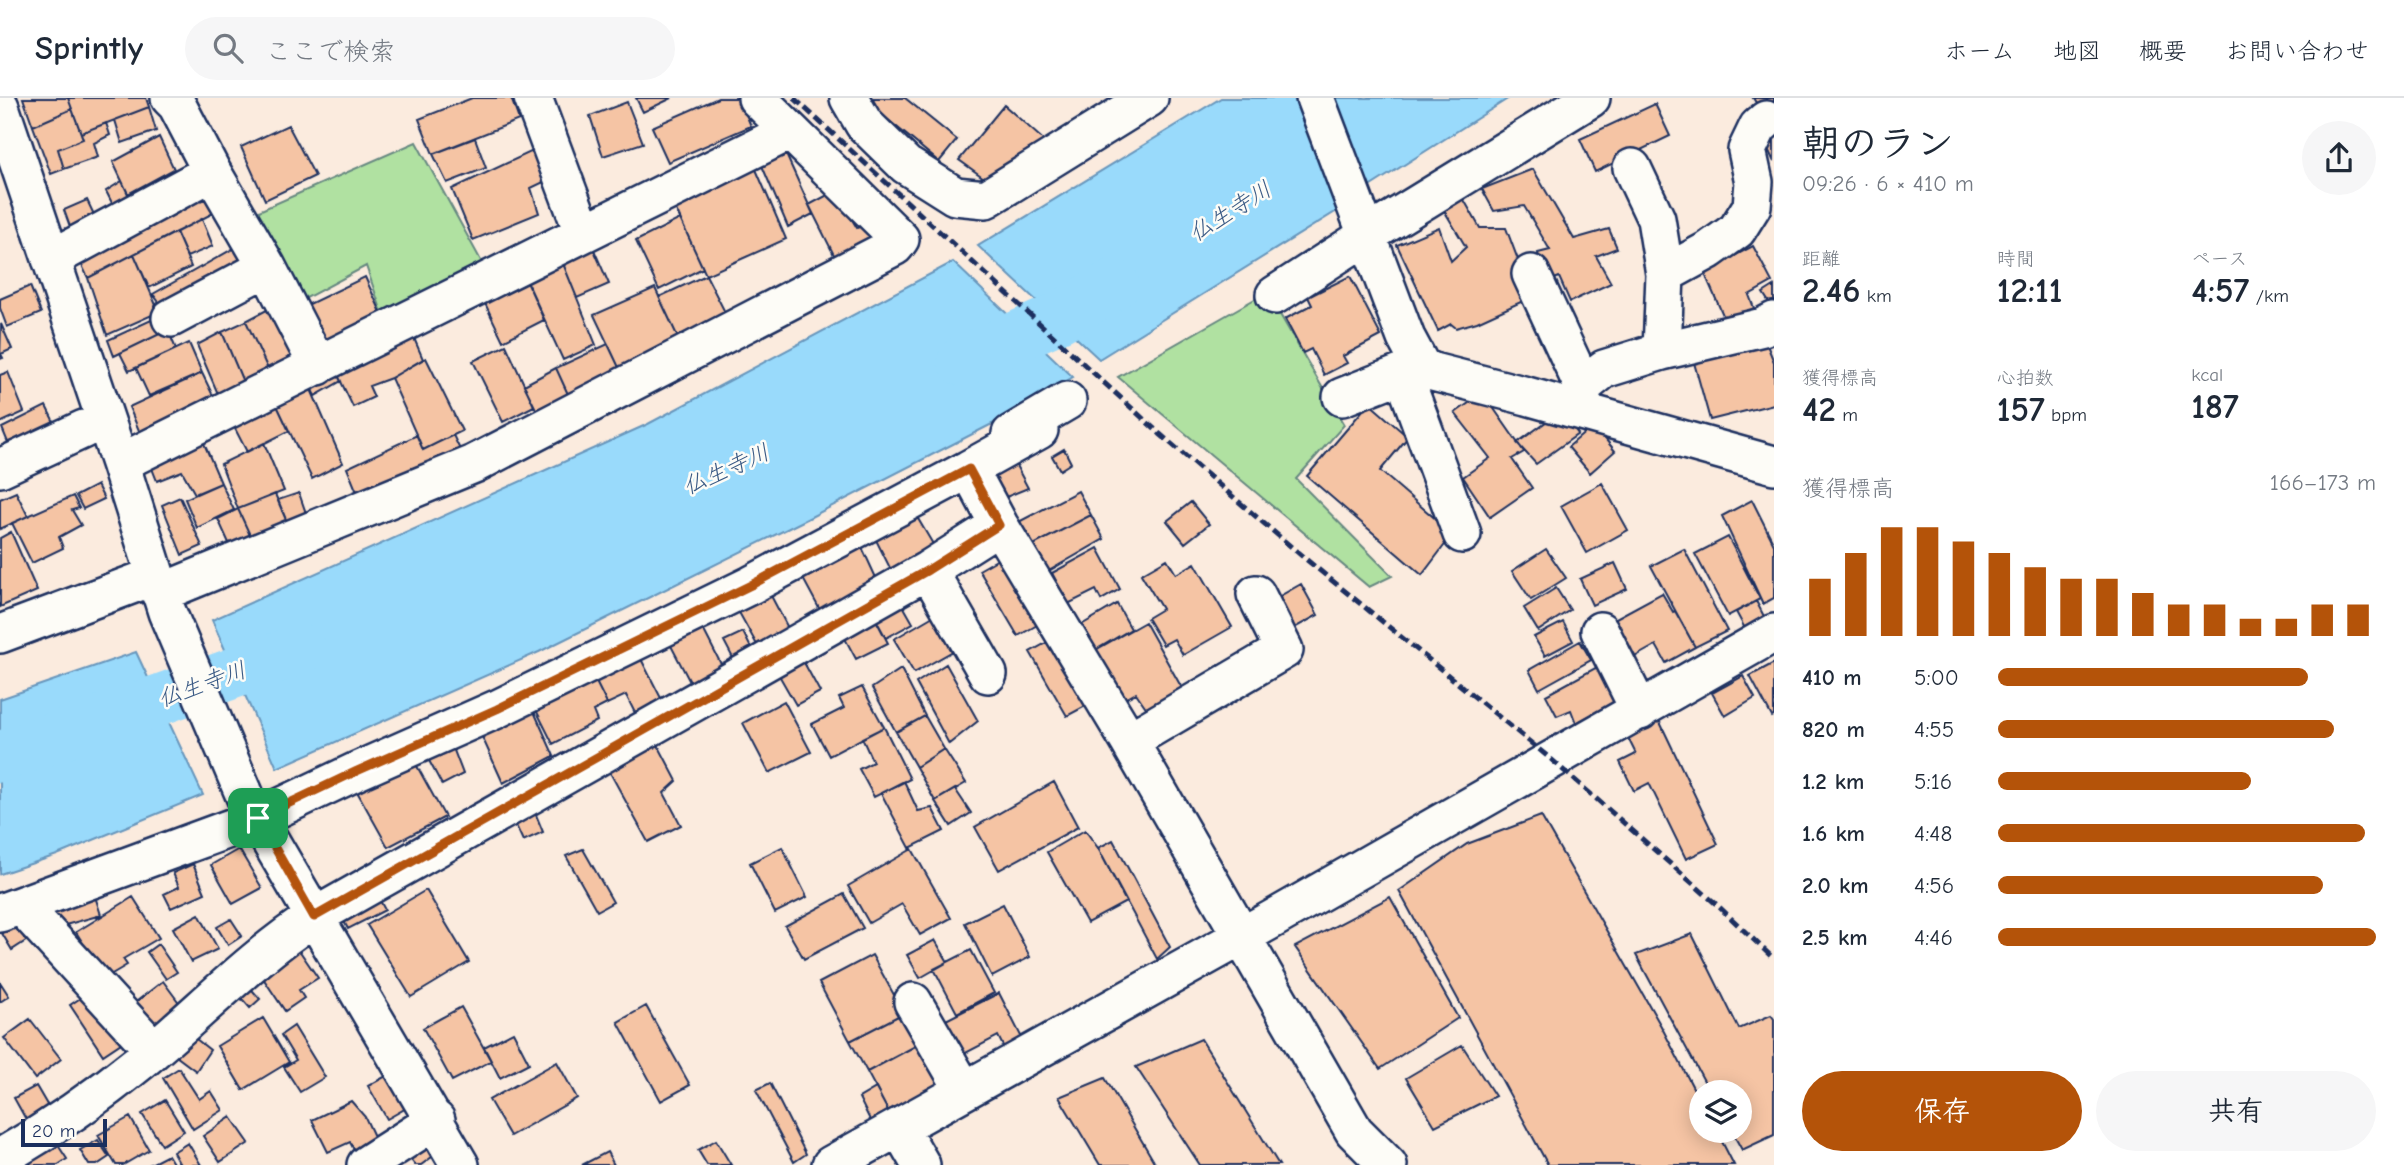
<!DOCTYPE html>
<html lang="ja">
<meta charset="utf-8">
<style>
:root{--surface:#fff;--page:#f6f6f7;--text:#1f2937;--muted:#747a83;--line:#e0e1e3;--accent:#b45309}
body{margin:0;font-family:"Comic Neue","Klee One",sans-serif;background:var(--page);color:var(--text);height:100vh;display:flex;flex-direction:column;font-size:26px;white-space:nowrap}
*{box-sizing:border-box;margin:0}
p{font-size:23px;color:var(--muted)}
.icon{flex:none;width:38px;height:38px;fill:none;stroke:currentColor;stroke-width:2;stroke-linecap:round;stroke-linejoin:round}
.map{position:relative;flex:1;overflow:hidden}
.drawer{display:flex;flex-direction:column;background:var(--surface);width:630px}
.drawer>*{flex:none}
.controls{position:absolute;left:1689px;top:982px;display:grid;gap:14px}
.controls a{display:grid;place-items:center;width:63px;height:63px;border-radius:50%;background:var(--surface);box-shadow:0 4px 18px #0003;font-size:35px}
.scale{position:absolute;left:21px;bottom:18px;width:86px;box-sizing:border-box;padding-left:7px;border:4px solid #1b2f5e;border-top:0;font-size:19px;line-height:24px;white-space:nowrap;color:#1b2f5e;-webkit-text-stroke:5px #fdfcf7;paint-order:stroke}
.pin{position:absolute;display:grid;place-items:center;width:60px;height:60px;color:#fff;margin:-30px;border-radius:14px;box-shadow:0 4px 10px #0006}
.round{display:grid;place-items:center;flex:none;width:74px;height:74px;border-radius:37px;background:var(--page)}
.headline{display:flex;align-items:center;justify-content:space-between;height:119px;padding:0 28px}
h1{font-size:38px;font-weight:700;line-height:52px}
.figures{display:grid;grid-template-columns:repeat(3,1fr);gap:10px;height:119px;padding:7px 28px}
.figures div{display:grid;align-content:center}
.figures b{font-size:35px;font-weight:700}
.figures small{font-size:19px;font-weight:400}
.figures p{font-size:19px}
.chart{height:196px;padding:14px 28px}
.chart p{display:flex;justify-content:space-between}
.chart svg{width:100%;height:126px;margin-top:7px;stroke:var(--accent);stroke-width:6}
.primary-button{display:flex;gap:14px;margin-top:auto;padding:14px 28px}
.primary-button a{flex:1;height:80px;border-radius:42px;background:var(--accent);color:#fff;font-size:28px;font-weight:700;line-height:80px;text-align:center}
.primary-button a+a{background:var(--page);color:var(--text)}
ul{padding:0 28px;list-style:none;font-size:23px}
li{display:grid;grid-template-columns:112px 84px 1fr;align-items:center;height:52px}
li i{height:18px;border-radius:9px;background:var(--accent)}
header{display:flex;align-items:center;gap:42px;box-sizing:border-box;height:98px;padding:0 35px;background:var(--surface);border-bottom:2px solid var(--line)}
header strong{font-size:33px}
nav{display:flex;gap:38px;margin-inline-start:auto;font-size:24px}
.search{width:490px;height:63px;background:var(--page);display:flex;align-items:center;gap:18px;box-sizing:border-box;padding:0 24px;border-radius:38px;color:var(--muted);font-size:26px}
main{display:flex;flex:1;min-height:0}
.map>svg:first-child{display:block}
</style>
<header>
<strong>Sprintly</strong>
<div class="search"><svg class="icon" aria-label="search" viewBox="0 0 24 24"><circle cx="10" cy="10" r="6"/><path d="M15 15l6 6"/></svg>ここで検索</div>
<nav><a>ホーム</a><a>地図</a><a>概要</a><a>お問い合わせ</a></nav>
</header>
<main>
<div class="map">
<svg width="1774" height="1067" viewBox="0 0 1774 1067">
<rect width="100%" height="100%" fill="#fbebde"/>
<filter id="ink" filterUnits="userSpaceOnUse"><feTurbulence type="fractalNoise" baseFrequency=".0143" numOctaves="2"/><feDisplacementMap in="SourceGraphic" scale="14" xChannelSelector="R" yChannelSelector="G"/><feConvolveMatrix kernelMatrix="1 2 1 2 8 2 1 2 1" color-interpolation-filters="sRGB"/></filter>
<g filter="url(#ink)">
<path fill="#b0e1a1" stroke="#668880" stroke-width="2" d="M416,44L485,170L385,223L366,168L297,205L252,116Z
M1267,194L1344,327L1296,381L1392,478L1369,489L1118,279Z"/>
<path fill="#99dafb" stroke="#6796bc" stroke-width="2" d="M1221,0H1298L1340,111L1099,261L978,148Z
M1330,0H1509L1363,93Z
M953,164L1073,279L992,326L803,423L539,554L277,670L212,522L648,326Z
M136,554L203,697L57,757L0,776V601Z"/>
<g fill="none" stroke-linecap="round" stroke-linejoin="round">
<path stroke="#99dafb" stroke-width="51" d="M963,263L1060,219L1114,186
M0,659L301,551"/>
</g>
<path fill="#f5c4a4" stroke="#1b2f5e" stroke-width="2" d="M23,0H68L72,11L33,28Z
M68,0H146L149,9L81,35Z
M472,0H511L519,22L433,56L419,21Z
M636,0H672L643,14Z
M718,0H739L751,28L668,64L652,29Z
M862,0H905L957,42L939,64Z
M1753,0H1774V10L1764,17Z
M627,4L643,45L603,58L590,18Z
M1655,6L1670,38L1595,74L1580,41Z
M1004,7L1047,45L1027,67L1016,59L991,85L959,62Z
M149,9L156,33L122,45L115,22Z
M72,11L83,41L58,51L64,71L51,76L33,28Z
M106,25L110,37L94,45L98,59L64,71L58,51L83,41L81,35Z
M288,27L315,78L265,102L241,49Z
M1774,35V64L1763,40Z
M159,39L174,71L128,96L113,64Z
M475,40L486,70L447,85L433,56Z
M537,51L548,82L531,90L539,115L473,142L452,91Z
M784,52L813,116L788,129L760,63Z
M755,69L786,141L706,177L672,103Z
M1533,71L1574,141L1609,131L1617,150L1596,158L1611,185L1570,204L1559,179L1545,185L1538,155L1550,152L1524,108L1494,113L1482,91Z
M122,83L133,106L116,113L106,93Z
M214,86L225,109L88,180L79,161Z
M835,93L857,130L866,126L877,148L839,167L809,107Z
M1463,100L1480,130H1506L1532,199L1477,224L1456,230L1451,226L1438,233L1397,147L1439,129L1451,163L1466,149L1442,109Z
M87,102L98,125L73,137L64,112Z
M202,121L213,148L187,159L176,134Z
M680,121L703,170L659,192L636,143Z
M176,134L191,169L149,190L134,156Z
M245,144L253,160L164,211L153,196Z
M591,145L609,186L577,200L560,158Z
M1753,148L1772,184L1749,197L1754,210L1726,224L1704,174Z
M134,156L159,214L107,237L88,180Z
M560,158L596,247L563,262L524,177Z
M524,177L544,222L503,243L481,197Z
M706,177L729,222L682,248L659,199Z
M1350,178L1381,238L1343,258L1347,265L1324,277L1311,251L1303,255L1285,221L1312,207L1308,199Z
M365,179L385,223L322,253L303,209Z
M30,188L41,215L7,229L0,210V201Z
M1774,188V212L1763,195Z
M655,190L682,248L623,278L594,217Z
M278,206L307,261L271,278L246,223Z
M162,217L168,232L114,258L108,242Z
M246,223L271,278L246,291L222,234Z
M1,226L12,251L1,256L3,260L0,261Z
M410,231L423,261L391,280L369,288L374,299L353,309L334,269Z
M168,232L176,251L129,273L120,255Z
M222,234L246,291L221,303L197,247Z
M1765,242L1774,264V306L1710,322L1693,261Z
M189,245L202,275L149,298L136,270Z
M608,246L623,278L572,305L556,270Z
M506,247L534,308L503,324L473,263Z
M426,260L462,333L423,352L391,280Z
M334,269L341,283L315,298L307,282Z
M556,270L572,305L540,319L524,287Z
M8,274L24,314L0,325V277Z
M202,275L217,306L143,342L129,309Z
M307,282L343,365L312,381L274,301Z
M1483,295L1524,354L1512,361L1532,390L1490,419L1463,379L1490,360L1455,315Z
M274,301L289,333L247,354L230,321Z
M1369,305L1408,339L1380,373L1453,436L1422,477L1307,378Z
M46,308L58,332L11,352L2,330Z
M1561,313L1578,336L1536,366L1517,345Z
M1594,327L1615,353L1590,375L1568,349Z
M200,336L221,385L195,396L182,373L157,383L148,360Z
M417,337L423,352L453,337L463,358L361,404L347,370Z
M264,345L284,393L238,411L221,366Z
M1064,351L1071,365L1060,372L1052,358Z
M1012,360L1028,390L1001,401L987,376Z
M221,385L234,412L197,430L185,401Z
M1602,385L1628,432L1587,455L1561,408Z
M97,387L104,401L83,411L76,398Z
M1078,393L1091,417L1024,452L1011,428Z
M16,394L28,418L0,431V401Z
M299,395L308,421L289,429L278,402Z
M275,396L289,429L254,446L238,411Z
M73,398L79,410L72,412L81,427L59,439L63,450L32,465L12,425Z
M180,399L202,448L182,457L162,407Z
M1752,402L1774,446V500L1763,506L1722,418Z
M1191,404L1209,426L1185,445L1167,423Z
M238,411L254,446L233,454L218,421Z
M914,414L937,453L893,476L874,438Z
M1091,417L1104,441L1040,478L1024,452Z
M11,434L37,493L0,509V440Z
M1728,439L1760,501L1728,518L1695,456Z
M860,445L878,484L821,514L800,475Z
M1098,450L1120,491L1101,502L1096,492L1068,506L1052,475Z
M1546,451L1566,480L1531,502L1512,473Z
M1684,451L1727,533L1695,549L1651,468Z
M1007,456L1046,522L1018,538L979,472Z
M1167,461L1176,476L1195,465L1232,529L1183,557L1174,541L1163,547L1147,520L1162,511L1141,476Z
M1615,465L1627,491L1592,507L1580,481Z
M1301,486L1318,517L1289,533L1273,502Z
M1556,490L1570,512L1538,533L1524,510Z
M768,492L788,530L757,547L736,509Z
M1662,495L1673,514L1675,513L1695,549L1666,565L1656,547L1624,565L1603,527Z
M1756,503L1769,528L1749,538L1736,514Z
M901,504L913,525L886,540L874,518Z
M1117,506L1131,531L1092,554L1078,529Z
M940,514L960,549L914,575L894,541Z
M874,518L888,545L856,561L842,535Z
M1145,524L1183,592L1149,614L1136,595L1120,604L1092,554Z
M1563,524L1573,543L1545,558L1534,539Z
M700,525L723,570L691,586L668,542Z
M743,534L753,554L735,564L724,543Z
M1055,540L1093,604L1067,618L1030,554Z
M1580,543L1591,562L1539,591L1529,572Z
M638,555L665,608L638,621L626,597L607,606L593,578Z
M801,559L820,594L796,607L776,572Z
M1774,565V618L1772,619L1750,578Z
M946,566L978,623L949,646L916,585Z
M1599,568L1618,603L1576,625L1571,612L1557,618L1546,597Z
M901,571L925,618L896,634L872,590Z
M593,578L607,606L593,613L597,623L553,646L534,608Z
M1743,578L1755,600L1725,618L1712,595Z
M862,589L884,629L829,658L812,626L844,610L839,600Z
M784,603L811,654L769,675L743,625Z
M532,609L554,658L503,685L479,632Z
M925,618L944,651L916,669L896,634Z
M1658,620L1718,746L1686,761L1649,685L1634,693L1620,664L1636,656L1626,636Z
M884,629L910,681L874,699L859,671L873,664L862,640Z
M450,642L463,676L442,687L426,657Z
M657,645L677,683L664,695L681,727L648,744L608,671Z
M944,651L966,685L935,703L916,669Z
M412,659L445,719L388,749L355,690Z
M904,683L918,713L932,710L944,733L910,750L881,695Z
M1054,684L1078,729L999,772L975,729Z
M955,691L971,715L951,728L935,703Z
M534,712L543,734L523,743L513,721Z
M1541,718L1661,928L1701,1005V1032H1716L1734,1067H1548L1399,793L1467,746Z
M1085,732L1098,750L1126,804L1087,825L1047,754Z
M1113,742L1170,849L1157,861L1098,750Z
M782,749L807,799L775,815L750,765Z
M239,751L262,790L233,806L211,767Z
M583,751L613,804L597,813L566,758Z
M912,751L951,820L920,837L902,806L869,825L848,788Z
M193,766L205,795L171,810L164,796L179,789L173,775Z
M93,792L101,817L51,831L45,805Z
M426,792L469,864L411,899L367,827Z
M376,795L385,812L348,831L339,814Z
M844,796L863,830L804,861L785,828Z
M133,799L159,840L123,861L127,867L105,880L76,834Z
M1390,799L1458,920L1380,971L1295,849Z
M1003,806L1030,859L992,879L965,825Z
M21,815L35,837L12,852L0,832Z
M199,816L218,851L191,864L173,830Z
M231,821L242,838L228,847L217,829Z
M1692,836L1739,931L1771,917L1774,921V1037L1742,1052L1731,1032H1740V994H1710L1636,857Z
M935,842L948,864L920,880L907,857Z
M158,846L177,874L166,881L147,854Z
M299,852L318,880L299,892L304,900L285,913L261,877Z
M971,852L994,895L957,915L934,871Z
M872,857L904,915L850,943L819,885Z
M163,883L183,910L152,933L132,907Z
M0,884L9,898L0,904Z
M246,885L260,901L250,910L236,894Z
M91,893L133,937L103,957L70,907Z
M999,895L1022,940L1004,950L998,938L960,958L940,925Z
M646,908L690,987L661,1003L618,924Z
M461,909L491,963L452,983L423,930Z
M904,915L921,945L867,974L850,943Z
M263,920L289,964L243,992L217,948Z
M30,921L61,961L35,981L4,940Z
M294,928L325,979L300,994L284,969L296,962L281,937Z
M513,934L529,965L500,980L484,949Z
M191,937L210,952L196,973L176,958Z
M1201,941L1279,1067H1200L1136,969Z
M921,945L942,985L888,1013L867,974Z
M1462,947L1495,998L1435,1028L1406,980Z
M557,964L577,1000L510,1038L489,1002Z
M179,970L199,1001L211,993L223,1012L193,1031L163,980Z
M397,972L415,1005L387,1021L368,988Z
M1105,980L1156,1067H1100L1059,999Z
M770,985L806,1056L794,1064L756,992Z
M36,988L50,1012L28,1025L14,1000Z
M876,990L888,1013L872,1026L859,1000Z
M165,1002L184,1033L162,1047L142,1016Z
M351,1003L365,1019L377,1045L357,1058L350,1044L328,1054L312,1022Z
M130,1019L149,1052L123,1067H116L98,1037Z
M231,1019L249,1045L220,1064L203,1038Z
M50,1035L67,1061L58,1067H12Z
M422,1038L436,1056L421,1067H415L403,1052Z
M98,1042L109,1059L97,1067H89L80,1052Z
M716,1042L731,1067H707L698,1052Z
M188,1045L201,1067H180L173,1054Z
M607,1054L614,1067H582Z
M168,1057L174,1067H149Z"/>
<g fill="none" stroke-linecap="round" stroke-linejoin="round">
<g stroke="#1b2f5e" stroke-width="42">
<path id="minor" d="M170,0L177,7L212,74
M533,0L583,134
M849,0L864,26L906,67L955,98L986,101L1149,0
M1315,0L1406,240L1421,268L1433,274L1527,298L1774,367
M0,9L120,365L167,514L248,705L460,1067
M51,161L212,74L267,169L171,220
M267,169L318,268
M1531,176L1583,288L1580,311
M1665,176L1709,152L1737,132L1752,108L1754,84L1747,52L1758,29L1766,22
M1275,197L1366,138L1591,0
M1662,253L1763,229L1774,223
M1403,276L1462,436
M1583,288L1604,271L1662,253L1665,176L1656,121L1632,70
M1342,299L1421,268
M1039,332L969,371L999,427L1129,643L1354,1033L1388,1067
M1011,336L1067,303
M120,365L790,33
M0,370L84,331
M928,472L988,576
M160,495L474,366L895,148L900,141L757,0
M1600,533L1640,613
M0,536L155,478
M1129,643L1284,552L1256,496
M22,808L154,952
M0,815L258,720L357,673L497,611L751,487L969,371
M913,904L964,992
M899,1029L921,1067
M0,1060C49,1032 97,999 141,963C199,915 251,860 314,819L928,472L999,427
M366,1067L436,1022
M831,1067L1271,822L1774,535"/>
</g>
<use href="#minor" stroke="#fdfcf7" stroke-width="37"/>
<path stroke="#1b2f5e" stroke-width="5" stroke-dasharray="10 5" stroke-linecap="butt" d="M794,0L1160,336L1302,458L1552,662L1715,805L1774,861"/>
</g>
</g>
<g fill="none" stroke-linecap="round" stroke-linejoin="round" filter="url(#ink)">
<g stroke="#fff" stroke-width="14">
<path id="route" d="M969,371L999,427L928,472L314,819L258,720L357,673L497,611L751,487Z"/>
</g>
<use href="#route" stroke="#b45309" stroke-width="9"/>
</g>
<g text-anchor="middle" stroke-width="5" stroke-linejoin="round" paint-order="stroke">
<g font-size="23" font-style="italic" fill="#3a5a85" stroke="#fdfcf7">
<text transform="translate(1230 113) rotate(-32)" y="8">仏生寺川</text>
<text transform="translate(726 371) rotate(-24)" y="8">仏生寺川</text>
<text transform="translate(202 586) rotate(-20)" y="8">仏生寺川</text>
</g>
</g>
</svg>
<div class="controls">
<a><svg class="icon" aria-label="layers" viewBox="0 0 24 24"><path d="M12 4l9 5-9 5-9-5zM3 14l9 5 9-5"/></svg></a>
</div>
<div class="scale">20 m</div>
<div class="pin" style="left:258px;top:720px;background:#1e9e55"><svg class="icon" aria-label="arrive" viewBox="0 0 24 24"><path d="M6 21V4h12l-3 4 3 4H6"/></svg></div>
</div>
<section class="drawer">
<div class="headline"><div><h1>朝のラン</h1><p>09:26 · 6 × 410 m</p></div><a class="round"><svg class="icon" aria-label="share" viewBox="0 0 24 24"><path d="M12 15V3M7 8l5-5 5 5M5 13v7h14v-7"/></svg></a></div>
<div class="figures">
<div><p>距離</p><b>2.46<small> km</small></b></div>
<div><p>時間</p><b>12:11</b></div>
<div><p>ペース</p><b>4:57<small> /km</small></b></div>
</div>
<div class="figures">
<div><p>獲得標高</p><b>42<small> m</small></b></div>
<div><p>心拍数</p><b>157<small> bpm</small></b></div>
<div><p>kcal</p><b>187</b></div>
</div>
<div class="chart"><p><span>獲得標高</span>166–173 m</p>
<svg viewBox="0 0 160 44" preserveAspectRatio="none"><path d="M5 44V24M15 44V15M25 44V6M35 44V6M45 44V11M55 44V15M65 44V20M75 44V24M85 44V24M95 44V29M105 44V33M115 44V33M125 44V38M135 44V38M145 44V33M155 44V33"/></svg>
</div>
<ul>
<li><b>410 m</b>5:00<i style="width:82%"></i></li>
<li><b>820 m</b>4:55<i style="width:89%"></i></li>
<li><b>1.2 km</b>5:16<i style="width:67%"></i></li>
<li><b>1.6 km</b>4:48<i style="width:97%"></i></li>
<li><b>2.0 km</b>4:56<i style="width:86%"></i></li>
<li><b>2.5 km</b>4:46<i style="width:100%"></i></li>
</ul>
<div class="primary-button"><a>保存</a><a>共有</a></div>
</section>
</main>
